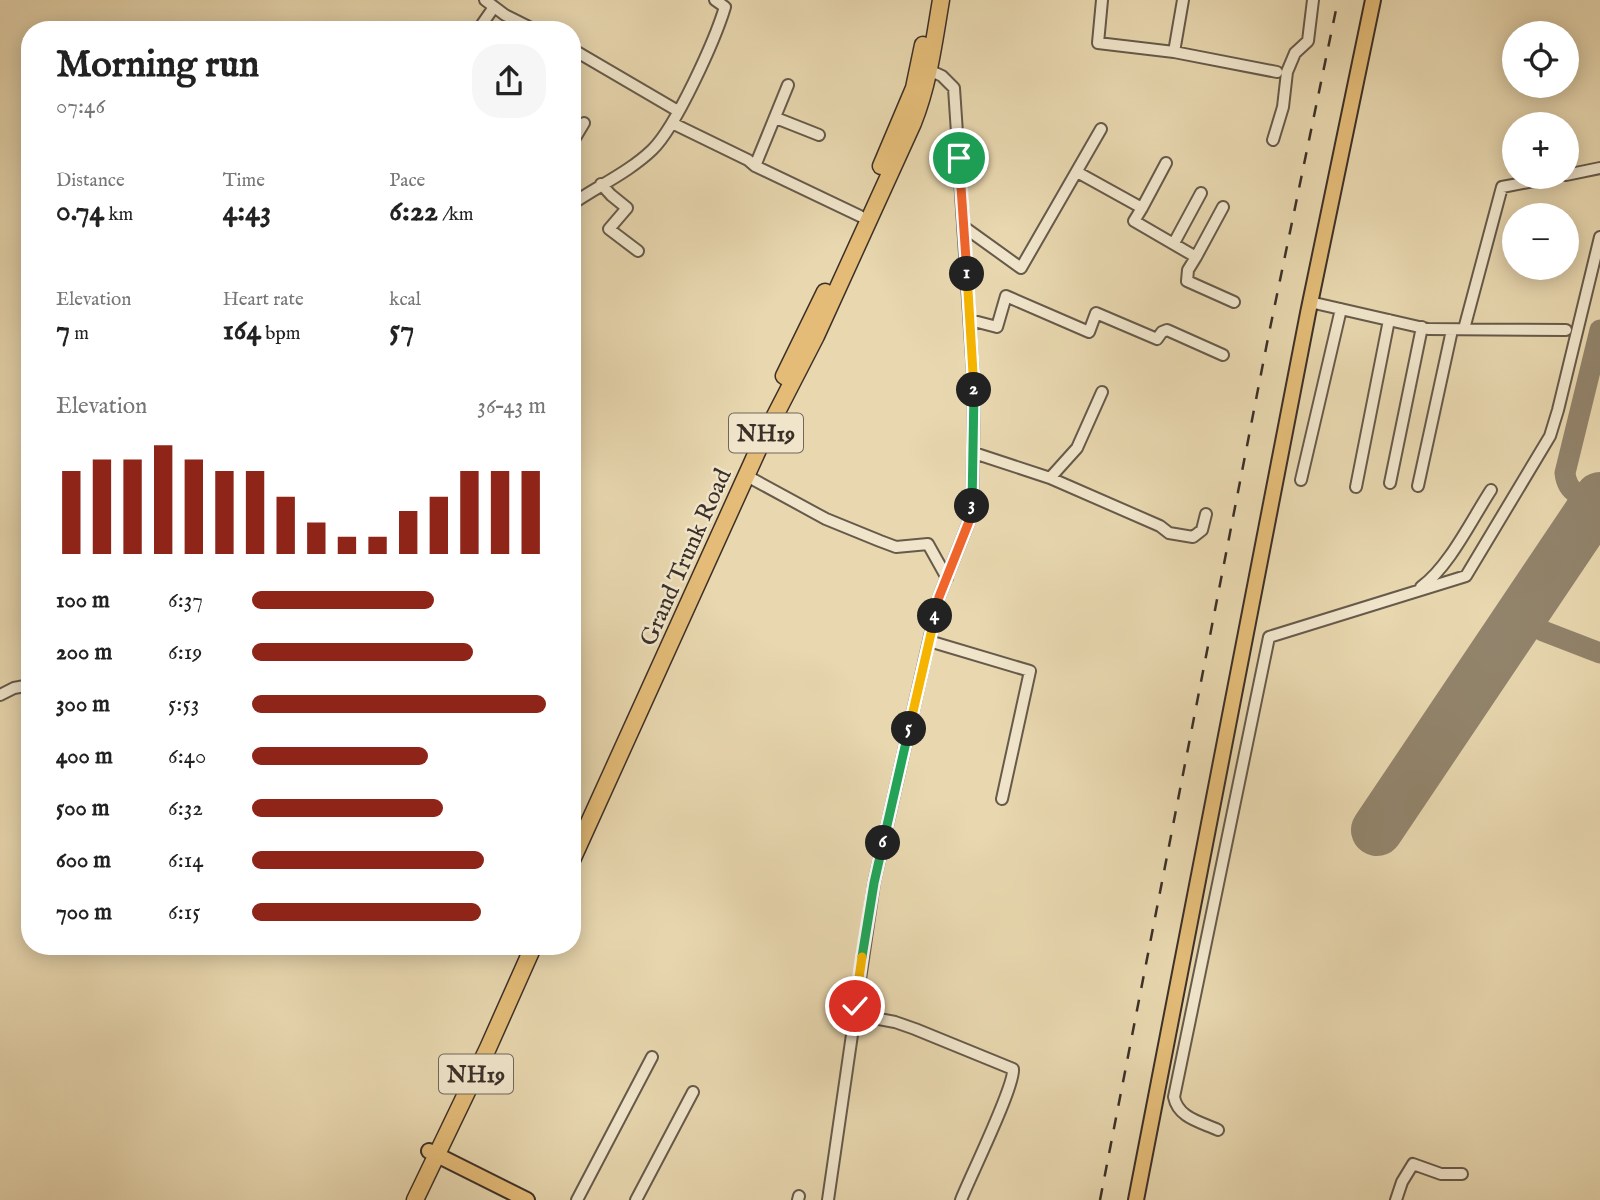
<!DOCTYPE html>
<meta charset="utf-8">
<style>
:root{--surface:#fff;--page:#f6f6f6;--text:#222;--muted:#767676;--accent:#8f2418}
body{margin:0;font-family:"IM FELL English",serif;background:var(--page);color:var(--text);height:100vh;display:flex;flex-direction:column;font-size:26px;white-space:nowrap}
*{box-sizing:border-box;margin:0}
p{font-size:23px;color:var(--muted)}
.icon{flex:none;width:38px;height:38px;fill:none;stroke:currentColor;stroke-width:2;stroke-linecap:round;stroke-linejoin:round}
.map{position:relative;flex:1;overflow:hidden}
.side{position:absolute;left:21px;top:21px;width:560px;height:934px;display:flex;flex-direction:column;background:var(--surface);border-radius:28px;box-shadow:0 4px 18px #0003}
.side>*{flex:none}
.fabs{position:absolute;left:1502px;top:21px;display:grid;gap:14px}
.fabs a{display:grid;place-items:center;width:77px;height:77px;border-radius:50%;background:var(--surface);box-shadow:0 4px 18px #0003;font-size:35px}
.pin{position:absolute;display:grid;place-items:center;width:60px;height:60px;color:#fff;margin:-30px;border:4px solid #fff;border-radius:50%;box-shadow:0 2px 7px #0007}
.km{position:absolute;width:35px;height:35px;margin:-18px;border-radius:50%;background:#222;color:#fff;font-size:19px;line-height:35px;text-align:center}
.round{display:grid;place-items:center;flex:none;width:74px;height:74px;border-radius:28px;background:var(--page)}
.overview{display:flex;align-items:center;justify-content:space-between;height:119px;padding:0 35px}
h1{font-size:38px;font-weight:700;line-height:52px}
.stats{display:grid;grid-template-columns:repeat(3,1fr);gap:10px;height:119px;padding:7px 35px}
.stats div{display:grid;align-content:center}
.stats b{font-size:30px;font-weight:700}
.stats small{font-size:19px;font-weight:400}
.stats p{font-size:19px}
.chart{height:196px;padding:14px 35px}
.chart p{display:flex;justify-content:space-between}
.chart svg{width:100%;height:126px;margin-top:7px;stroke:var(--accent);stroke-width:6}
ul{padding:0 35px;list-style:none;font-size:23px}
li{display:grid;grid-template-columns:112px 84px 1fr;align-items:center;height:52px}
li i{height:18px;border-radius:9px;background:var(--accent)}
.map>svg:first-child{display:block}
</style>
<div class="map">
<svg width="1600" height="1200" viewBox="0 0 1600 1200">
<rect width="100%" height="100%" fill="#e8d7af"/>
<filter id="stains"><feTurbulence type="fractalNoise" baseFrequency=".00286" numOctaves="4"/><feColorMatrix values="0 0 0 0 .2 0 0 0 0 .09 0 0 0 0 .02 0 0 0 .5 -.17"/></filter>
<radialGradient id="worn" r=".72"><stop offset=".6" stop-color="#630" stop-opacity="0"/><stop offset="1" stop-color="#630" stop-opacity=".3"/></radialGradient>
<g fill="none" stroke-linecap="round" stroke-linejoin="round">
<path stroke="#92846c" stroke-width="21" d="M1600,330L1565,473C1567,492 1582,501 1600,494
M1522,616L1543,631L1600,653"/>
<path stroke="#92846c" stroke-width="52" d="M1377,830L1600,498"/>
<g stroke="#665a4a" stroke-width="14">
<path id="minor" d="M485,0L505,15L535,30
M1102,0L1098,43L1174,52L1277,72
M478,30L494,7
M572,49L678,111
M1174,52L1183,0
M776,118L819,135
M672,123L748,160L755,166L860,216
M1273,140L1283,107L1287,72L1295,53L1308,41L1313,0
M572,143L584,123
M755,166L788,85
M1077,172L1142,208L1166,163
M1566,175L1600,168
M601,184L611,195L627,208L609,229L638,251
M572,204C598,186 629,172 652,150C676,127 715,40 725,7L715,0
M1142,208L1134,221L1196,257L1223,207
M964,227L1021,268L1101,129
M1174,243L1201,193
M1196,257L1188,270L1187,281L1234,302
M1310,302L1428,329L1566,330
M970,320L997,327L1006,296L1089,332L1096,313L1157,339L1162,332L1167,330L1223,355
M1464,329L1502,187L1555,177
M974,453L1050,478L1077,448L1102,392
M747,476L826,519L880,541L896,547L928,544L947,578
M1050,478L1160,526L1169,533L1193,537L1202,530L1206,514
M1301,480L1341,309
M1390,483L1422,327
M1418,486L1452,330
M1356,487L1389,320
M1421,587C1449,567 1472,519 1491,490
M929,641L1030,671L1002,799
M0,695L14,688L30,685
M855,1006L879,1019L895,1022L915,1029L1013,1069C1015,1086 970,1177 961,1200
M1218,1130C1201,1122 1178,1118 1174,1097L1269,637L1466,576L1550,436L1558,410L1600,237
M577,1200L652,1057
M636,1200L693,1092
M798,1200L799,1196
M828,1200L874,883L939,597L972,514L974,389L954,88L942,76L929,70
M1396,1200L1402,1182L1413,1164L1441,1174H1462"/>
</g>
<g stroke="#3b3028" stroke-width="18">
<path id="major" d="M429,1151L527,1200
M1136,1200L1308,313L1373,0"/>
</g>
<g stroke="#3b3028" stroke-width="19">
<path id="highway" d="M881,166L914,88L923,45
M784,376L825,292
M572,860L762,441L816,336L913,123C929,83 934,41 941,0
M415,1200L488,1048L533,947"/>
</g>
<use href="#minor" stroke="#f0e5cb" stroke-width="10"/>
<use href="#major" stroke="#e4bc78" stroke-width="14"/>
<use href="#highway" stroke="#e4bc78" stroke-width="16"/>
<path stroke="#3b3028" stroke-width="2.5" stroke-dasharray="12 12" stroke-linecap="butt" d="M1100,1200L1268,338L1338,0"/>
</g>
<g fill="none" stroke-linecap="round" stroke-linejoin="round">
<g stroke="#fff" stroke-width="14">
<path id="split-1" d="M959,158L967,274"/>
</g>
<g stroke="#fff" stroke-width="14">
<path id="split-2" d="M967,274L974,390"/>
</g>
<g stroke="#fff" stroke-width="14">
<path id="split-3" d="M972,506L974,390"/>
</g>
<g stroke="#fff" stroke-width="14">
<path id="split-4" d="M935,616L939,597L972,514V506"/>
</g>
<g stroke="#fff" stroke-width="14">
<path id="split-5" d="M909,729L935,616"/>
</g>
<g stroke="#fff" stroke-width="14">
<path id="split-6" d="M883,843L909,729"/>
</g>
<g stroke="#fff" stroke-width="14">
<path id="split-7" d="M862,957L874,883L883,843"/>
</g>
<g stroke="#fff" stroke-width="14">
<path id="split-8" d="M855,1006L862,957"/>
</g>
<use href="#split-1" stroke="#f0652b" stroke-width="9"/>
<use href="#split-2" stroke="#f5b400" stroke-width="9"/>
<use href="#split-3" stroke="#22a559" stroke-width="9"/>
<use href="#split-4" stroke="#f0652b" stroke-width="9"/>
<use href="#split-5" stroke="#f5b400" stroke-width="9"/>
<use href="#split-6" stroke="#22a559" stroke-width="9"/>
<use href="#split-7" stroke="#22a559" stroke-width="9"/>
<use href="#split-8" stroke="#f5b400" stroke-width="9"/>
</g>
<g text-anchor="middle" stroke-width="5" stroke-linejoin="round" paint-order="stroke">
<g fill="#f0e5cb" stroke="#716659" stroke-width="2">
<rect x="729" y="413.5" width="74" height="39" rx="5"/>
<rect x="439" y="1054.5" width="74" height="39" rx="5"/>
</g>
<g font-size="23" font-weight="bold" fill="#3b3028">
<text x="766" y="441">NH19</text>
<text x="476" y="1082">NH19</text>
</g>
<g font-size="24" fill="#3b3028" stroke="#f0e5cb">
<text transform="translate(685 557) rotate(-66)" y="8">Grand Trunk Road</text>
</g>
</g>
<rect width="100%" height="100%" filter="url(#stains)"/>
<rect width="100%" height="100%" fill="url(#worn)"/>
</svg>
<div class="fabs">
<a><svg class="icon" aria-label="locate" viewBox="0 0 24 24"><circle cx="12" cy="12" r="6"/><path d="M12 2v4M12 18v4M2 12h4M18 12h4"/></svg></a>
<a>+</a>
<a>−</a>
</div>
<div class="pin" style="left:959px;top:158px;background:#1e9e55"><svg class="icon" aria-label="arrive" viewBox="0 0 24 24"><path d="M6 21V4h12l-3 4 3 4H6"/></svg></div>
<div class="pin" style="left:855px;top:1006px;background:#d93025"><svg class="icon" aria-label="check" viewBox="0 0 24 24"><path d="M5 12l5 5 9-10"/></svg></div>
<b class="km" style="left:967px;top:274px">1</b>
<b class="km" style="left:974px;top:390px">2</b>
<b class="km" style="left:972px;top:506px">3</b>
<b class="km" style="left:935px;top:616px">4</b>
<b class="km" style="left:909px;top:729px">5</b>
<b class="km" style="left:883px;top:843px">6</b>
<section class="side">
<div class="overview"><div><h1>Morning run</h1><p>07:46</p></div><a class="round"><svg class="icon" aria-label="share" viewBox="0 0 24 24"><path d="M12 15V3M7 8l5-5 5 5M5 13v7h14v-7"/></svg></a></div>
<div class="stats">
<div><p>Distance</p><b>0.74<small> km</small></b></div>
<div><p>Time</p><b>4:43</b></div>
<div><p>Pace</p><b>6:22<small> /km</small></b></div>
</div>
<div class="stats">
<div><p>Elevation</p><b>7<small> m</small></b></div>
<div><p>Heart rate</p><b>164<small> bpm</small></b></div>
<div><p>kcal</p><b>57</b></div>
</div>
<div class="chart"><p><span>Elevation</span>36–43 m</p>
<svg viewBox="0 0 160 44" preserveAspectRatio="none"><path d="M5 44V15M15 44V11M25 44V11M35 44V6M45 44V11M55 44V15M65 44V15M75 44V24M85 44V33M95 44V38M105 44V38M115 44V29M125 44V24M135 44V15M145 44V15M155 44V15"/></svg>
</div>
<ul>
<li><b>100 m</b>6:37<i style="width:62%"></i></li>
<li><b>200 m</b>6:19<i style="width:75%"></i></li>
<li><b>300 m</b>5:53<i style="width:100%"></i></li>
<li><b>400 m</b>6:40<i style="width:60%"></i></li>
<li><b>500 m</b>6:32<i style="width:65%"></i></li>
<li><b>600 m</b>6:14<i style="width:79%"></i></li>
<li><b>700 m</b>6:15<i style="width:78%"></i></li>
</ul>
</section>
</div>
